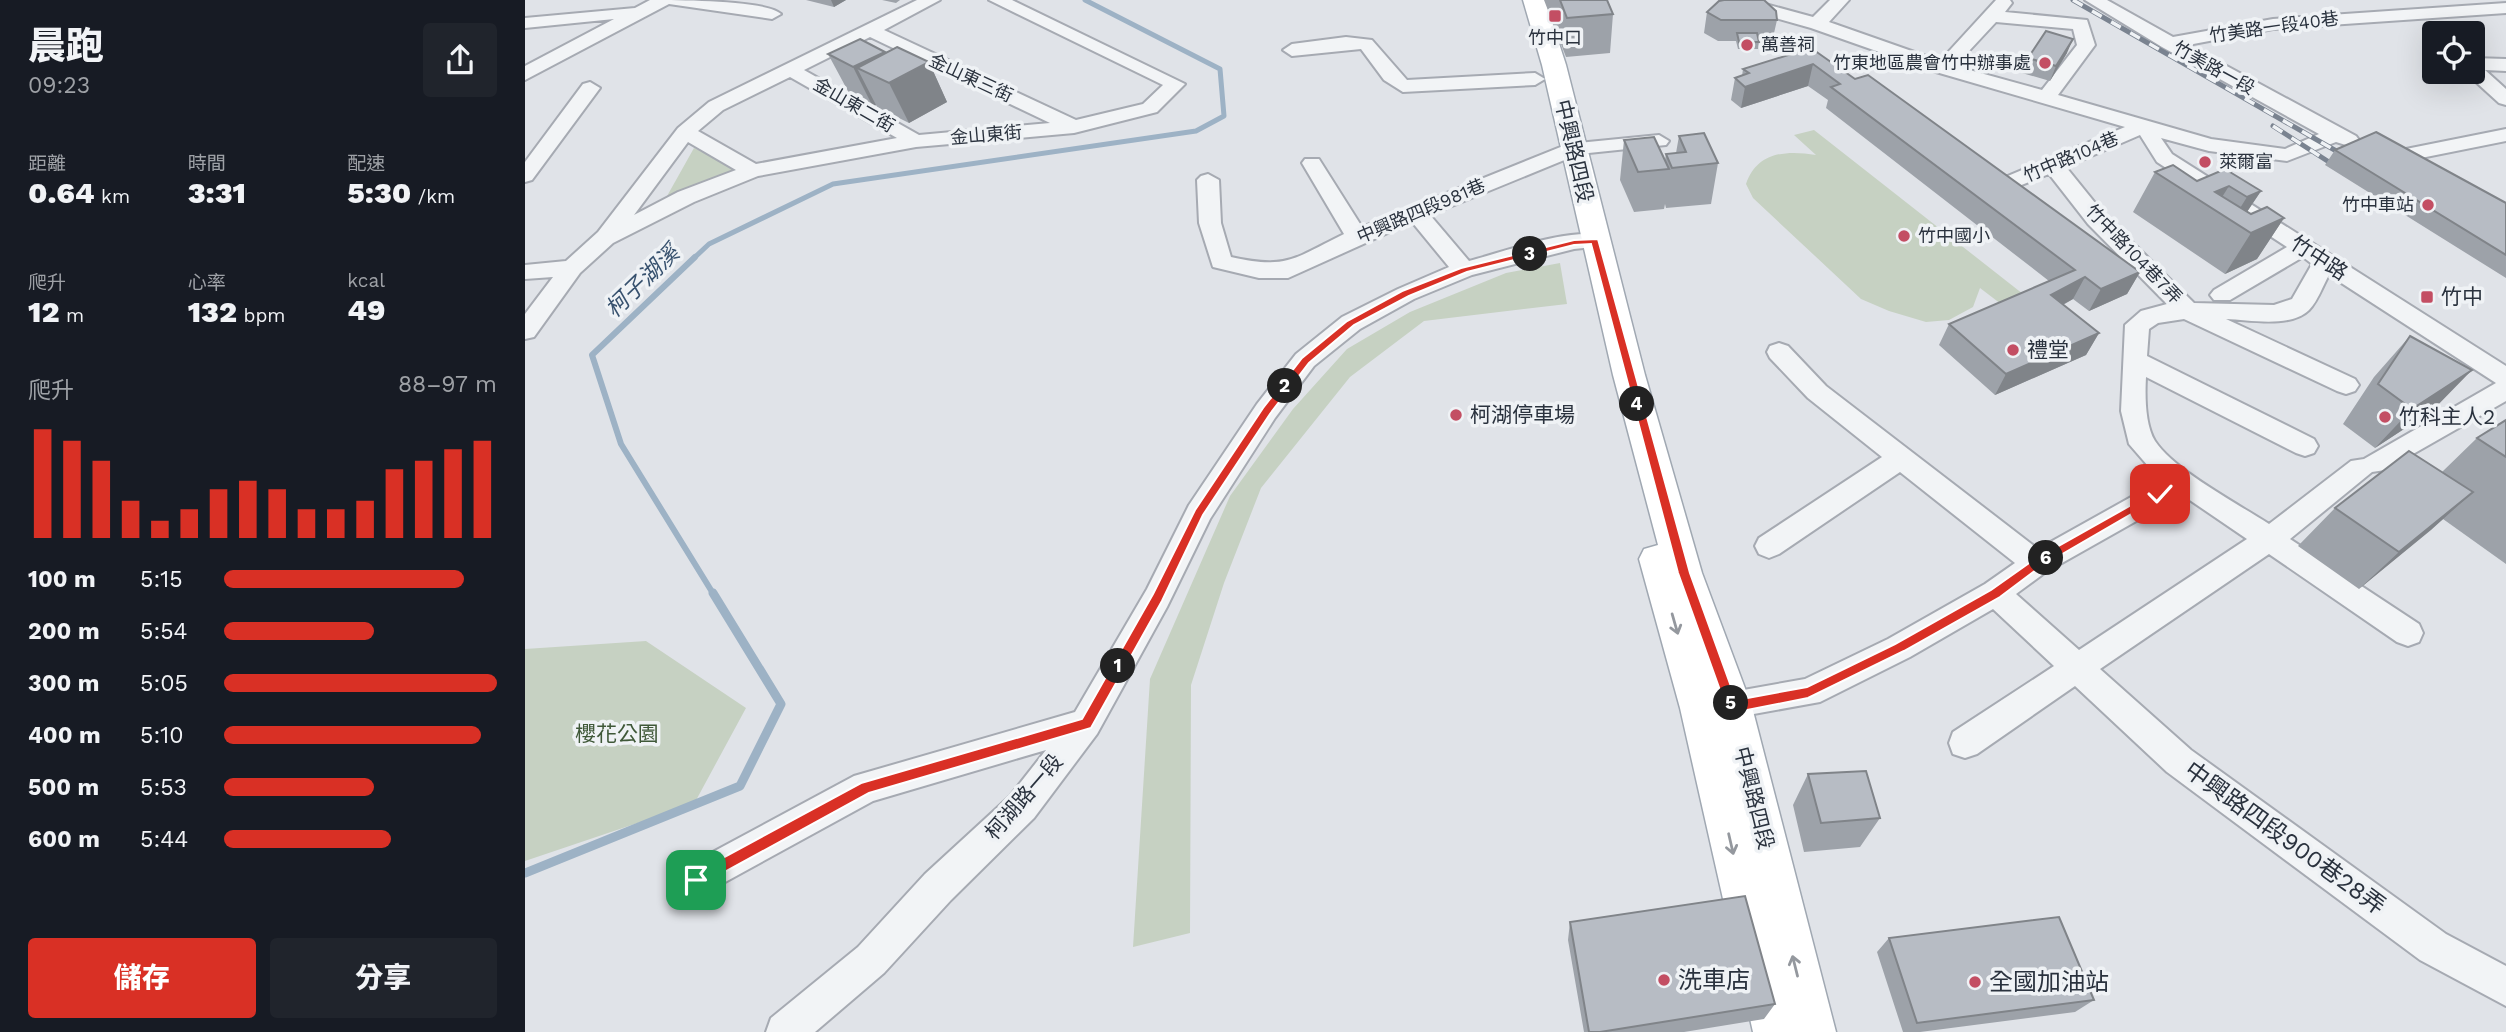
<!DOCTYPE html>
<html lang="zh-TW">
<meta charset="utf-8">
<style>
:root{--surface:#171b24;--page:#20242c;--text:#f1f3f6;--muted:#9ea1a6;--accent:#d93025}
body{margin:0;font-family:"Work Sans","Noto Sans TC",sans-serif;background:var(--page);color:var(--text);height:100vh;display:flex;flex-direction:column;font-size:26px;white-space:nowrap}
*{box-sizing:border-box;margin:0}
p{font-size:23px;color:var(--muted)}
.icon{flex:none;width:38px;height:38px;fill:none;stroke:currentColor;stroke-width:2;stroke-linecap:round;stroke-linejoin:round}
.map{position:relative;flex:1;overflow:hidden}
.drawer{display:flex;flex-direction:column;background:var(--surface);width:525px}
.drawer>*{flex:none}
.tools{position:absolute;left:1897px;top:21px;display:grid;gap:14px}
.tools a{display:grid;place-items:center;width:63px;height:63px;border-radius:7px;background:var(--surface);box-shadow:0 7px 28px #0002;font-size:35px}
.pin{position:absolute;display:grid;place-items:center;width:60px;height:60px;color:#fff;margin:-30px;border-radius:14px;box-shadow:0 4px 10px #0006}
.km{position:absolute;width:35px;height:35px;margin:-18px;border-radius:50%;background:#222;color:#fff;font-size:19px;line-height:35px;text-align:center}
.round{display:grid;place-items:center;flex:none;width:74px;height:74px;border-radius:7px;background:var(--page)}
.head{display:flex;align-items:center;justify-content:space-between;height:119px;padding:0 28px}
h1{font-size:38px;font-weight:800;line-height:52px}
.figures{display:grid;grid-template-columns:repeat(3,1fr);gap:10px;height:119px;padding:7px 28px}
.figures div{display:grid;align-content:center}
.figures b{font-size:30px;font-weight:800}
.figures small{font-size:19px;font-weight:400}
.figures p{font-size:19px}
.chart{height:196px;padding:14px 28px}
.chart p{display:flex;justify-content:space-between}
.chart svg{width:100%;height:126px;margin-top:7px;stroke:var(--accent);stroke-width:6}
.primary-button{display:flex;gap:14px;margin-top:auto;padding:14px 28px}
.primary-button a{flex:1;height:80px;border-radius:7px;background:var(--accent);color:#fff;font-size:28px;font-weight:800;line-height:80px;text-align:center}
.primary-button a+a{background:var(--page);color:var(--text)}
ul{padding:0 28px;list-style:none;font-size:23px}
li{display:grid;grid-template-columns:112px 84px 1fr;align-items:center;height:52px}
li i{height:18px;border-radius:9px;background:var(--accent)}
main{display:flex;flex:1;min-height:0}
.map>svg:first-child{display:block}
</style>
<main>
<section class="drawer">
<div class="head"><div><h1>晨跑</h1><p>09:23</p></div><a class="round"><svg class="icon" aria-label="share" viewBox="0 0 24 24"><path d="M12 15V3M7 8l5-5 5 5M5 13v7h14v-7"/></svg></a></div>
<div class="figures">
<div><p>距離</p><b>0.64<small> km</small></b></div>
<div><p>時間</p><b>3:31</b></div>
<div><p>配速</p><b>5:30<small> /km</small></b></div>
</div>
<div class="figures">
<div><p>爬升</p><b>12<small> m</small></b></div>
<div><p>心率</p><b>132<small> bpm</small></b></div>
<div><p>kcal</p><b>49</b></div>
</div>
<div class="chart"><p><span>爬升</span>88–97 m</p>
<svg viewBox="0 0 160 44" preserveAspectRatio="none"><path d="M5 44V6M15 44V10M25 44V17M35 44V31M45 44V38M55 44V34M65 44V27M75 44V24M85 44V27M95 44V34M105 44V34M115 44V31M125 44V20M135 44V17M145 44V13M155 44V10"/></svg>
</div>
<ul>
<li><b>100 m</b>5:15<i style="width:88%"></i></li>
<li><b>200 m</b>5:54<i style="width:55%"></i></li>
<li><b>300 m</b>5:05<i style="width:100%"></i></li>
<li><b>400 m</b>5:10<i style="width:94%"></i></li>
<li><b>500 m</b>5:53<i style="width:55%"></i></li>
<li><b>600 m</b>5:44<i style="width:61%"></i></li>
</ul>
<div class="primary-button"><a>儲存</a><a>分享</a></div>
</section>
<div class="map">
<svg width="1981" height="1032" viewBox="0 0 1981 1032">
<rect width="100%" height="100%" fill="#e0e3e8"/>
<path fill="#c6d1c2" d="M1289,130L1498,294L1476,304L1455,288L1448,307L1424,320L1401,322L1364,311L1336,299L1228,198L1221,184C1232,152 1261,150 1291,155L1269,135Z
M169,148L218,171L137,205Z
M1035,263L1042,304L899,321L825,377L736,488L699,583L666,685L665,933L608,947L625,679L705,496L768,409L822,349L885,312L981,273Z
M121,641L221,708L169,804L0,861V649Z"/>
<g fill="none" stroke-linecap="round" stroke-linejoin="round">
<path stroke="#9db2c5" stroke-width="5" d="M168,259L184,244L308,184L671,131L699,116L695,69L560,0"/>
<path stroke="#9db2c5" stroke-width="6" d="M170,257L67,355L96,444L189,595"/>
<path stroke="#9db2c5" stroke-width="9" d="M0,873L215,786L256,704L188,593"/>
<g stroke="#a6aab2" stroke-width="4">
<path id="minor" d="M125,0C148,0 242,0 256,14L247,19L144,4L0,80V66L89,19L0,28V18L110,8Z
M392,0H415L359,30L551,120L618,104L638,85L464,0H487L660,84L632,112L549,133L391,147L233,176L169,202L88,243L55,273L9,337L0,339V314L28,277L0,279V265L41,261L73,232L153,128L184,102ZM345,37L525,123L394,135L279,70ZM265,77L372,138L231,164L173,131L198,110ZM163,142L211,170L153,192L109,215Z
M1198,0H1226L1288,17L1305,0H1324L1304,22L1415,61L1471,0H1485L1487,3L1480,12L1562,20L1570,45L1533,95L1686,139L1760,149L1794,134L1637,47L1560,0H1582L1648,37L1748,19L1981,3V13L1748,29L1663,45L1831,136L1834,140L1831,144L1824,146L1811,142L1762,161L1684,151L1636,138L1647,154L1981,366V401L1860,470L1847,472L1765,539L1894,624L1898,633L1894,642L1883,646L1872,642L1744,554L1575,669L1666,750L1921,934L1981,966V1006L1895,960L1642,772L1550,686L1452,754L1440,758L1428,754L1424,743L1428,732L1529,666L1468,609L1385,657L1295,702L1190,721L1179,717L1174,707L1179,697L1280,679L1363,639L1460,584L1490,563L1375,472L1254,554L1244,558L1234,554L1230,546L1234,538L1357,457L1283,398L1245,358L1242,352L1245,346L1254,343L1263,346L1301,386L1513,549L1624,487L1630,474L1604,444L1596,411L1600,325L1616,311L1642,304L1563,224L1524,174L1474,194L1463,188L1466,183L1600,127L1411,72L1286,28L1201,4ZM1471,22L1548,29L1552,45L1517,90L1430,66ZM1615,135L1632,162L1762,247L1689,290L1685,295L1689,300H1705L1778,257L1787,264L1767,299L1749,305L1669,303L1579,214L1541,167ZM1804,275L1971,383L1839,459L1826,461L1744,524C1713,504 1649,470 1630,441C1620,425 1620,395 1621,377L1771,453L1780,456L1789,453L1793,446L1789,439L1622,356L1624,329L1633,323L1659,319L1812,391L1821,394L1830,391L1834,385L1830,379L1701,319C1725,320 1766,328 1784,310C1793,301 1798,285 1804,275ZM1650,490L1722,539L1554,650L1491,594L1521,572L1645,502Z
M821,37L847,40L882,80L1010,73L1020,79L1010,85L878,92L859,80L836,49L767,56L758,50L767,44Z
M1948,58L1981,59V71L1960,70L1981,89V105L1974,103L1941,73L1948,72Z
M65,82L75,88L7,180L0,182V162L58,84Z
M1981,129V141L1866,164L1856,158L1866,152Z
M1134,135L1144,141L1141,145L1054,154L905,215L944,261C979,252 1044,227 1078,236L1081,241L1078,246L1049,249L947,275L889,299L835,329L789,366L750,418L685,519L642,607L572,734L509,818L426,900L359,973L290,1032H241L246,1018L333,947L400,874L485,796L521,750L348,801L171,898L158,892L153,880L158,868L329,776L550,712L622,589L664,505L732,404L771,354L817,317L873,289L924,267L887,222L763,278H734L688,267L674,223L672,180L676,176L683,174L694,180L696,223L706,257C762,270 770,258 819,234L777,163L780,159H794L837,227L1043,144Z"/>
</g>
<g stroke="#a0a8b2" stroke-width="3">
<path id="major" d="M998,0H1020L1041,65L1120,375L1177,573L1227,707L1311,1032H1228L1155,708L1114,559L1119,549L1133,545L1088,375L1017,65Z"/>
</g>
<use href="#minor" fill="#f2f4f6" fill-rule="evenodd"/>
<use href="#major" fill="#fff" fill-rule="evenodd"/>
<g stroke="#7a8390" stroke-width="5">
<path id="rail" d="M1548,0L1827,160
M1748,126L1818,171"/>
</g>
<use href="#rail" stroke="#eff2f5" stroke-width="3.5" stroke-dasharray="11" stroke-linecap="butt"/>
</g>
<path fill="#9da2a9" d="M281,0H321L309,7Z
M357,0H375L371,3Z
M1019,0H1082L1088,14L1085,53L1041,57Z
M1182,12L1252,20L1247,42L1234,41L1233,49H1213L1211,41H1193L1179,33Z
M1286,48L1330,79L1615,272L1602,294L1564,311L1548,299L1538,305L1574,333L1561,355L1470,395L1414,345L1424,324L1524,281L1301,108L1303,100L1283,86L1216,108L1206,100L1210,78L1217,76L1218,69Z
M360,52V53L404,62L422,102L384,123L352,107L351,105L348,107L324,93L303,54Z
M1542,53L1525,81L1497,73L1503,58Z
M1154,136L1193,163L1186,204L1141,208L1140,204L1139,209L1109,212L1095,180L1099,140L1140,160L1141,154L1151,153Z
M1810,150L1981,203V278L1800,165Z
M1630,172L1672,181L1736,191L1722,212L1726,214L1759,218L1732,259L1700,274L1608,212Z
M1885,336L1908,410L1850,448L1818,424L1849,377Z
M1981,420V564L1918,519L1834,589L1773,546L1810,508L1917,472L1952,438Z
M1283,774L1355,818L1335,847L1279,852L1268,805Z
M1045,922L1250,1004L1239,1019L1159,1032H1059L1043,940Z
M1364,938L1569,1000L1550,1012L1395,1032H1378L1352,952Z"/>
<path fill="#808489" d="M306,0H321L309,7Z
M1548,39L1542,53L1525,81L1531,66Z
M360,52L373,79L404,62L422,102L384,123L364,83L332,68L351,105L348,107L328,67Z
M1288,64L1283,86L1216,108L1220,87Z
M1704,186L1689,210L1690,192Z
M1736,191L1713,225L1707,221L1722,197Z
M1759,218L1732,259L1700,274L1726,233Z
M1615,272L1602,294L1564,311L1576,289Z
M1560,277L1548,299L1515,317L1526,295Z
M1574,333L1561,355L1470,395L1481,374Z
M1947,370L1908,410L1850,448L1887,409Z
M1948,492L1906,530L1834,589L1874,552Z"/>
<path fill="#b7bcc4" stroke="#808489" stroke-width="2" d="M1035,0H1082L1088,14L1042,18Z
M1199,0H1239L1251,11L1252,20H1196L1182,12L1194,1Z
M1521,31L1548,39L1531,66L1503,58Z
M1212,33H1232L1234,42H1214Z
M335,39L360,52L328,67L303,54Z
M372,47L404,62L364,83L332,68Z
M1286,48L1330,79L1343,75L1615,272L1576,289L1560,277L1526,295L1574,333L1481,374L1424,324L1550,270L1306,87L1315,84L1288,64L1220,87L1210,78L1224,73L1218,69Z
M1851,132L1981,203V255L1810,150Z
M1179,133L1193,163L1147,168L1141,154L1161,152L1154,136Z
M1129,137L1144,169L1113,172L1099,140Z
M1648,165L1672,181L1700,169L1736,191L1722,197L1704,186L1690,192L1726,214L1742,207L1759,218L1726,233L1630,172Z
M1885,336L1947,370L1887,409L1853,384Z
M1981,420V457L1952,438Z
M1884,451L1948,492L1874,552L1810,508Z
M1341,771L1355,818L1296,823L1283,774Z
M1220,896L1250,1004L1075,1032H1064L1045,922Z
M1534,917L1569,1000L1392,1023L1364,938Z"/>
<defs><path id="oneway-shaft" d="M-6 0H5M1.5-3L5.5 0L1.5 3" fill="none" stroke-width="1.6" stroke-linecap="round" stroke-linejoin="round" transform="scale(1.75)"/></defs>
<g stroke="#94989e">
<use href="#oneway-shaft" transform="translate(1150 624) rotate(74)"/>
<use href="#oneway-shaft" transform="translate(1206 844) rotate(77)"/>
<use href="#oneway-shaft" transform="translate(1270 966) rotate(-104)"/>
</g>
<path fill="#d93025" stroke="#fff" stroke-width="2" d="M1073,239L1165,573L1211,700L1282,687L1370,644L1466,590L1507,561L1631,491L1641,494L1515,567L1475,597L1379,651L1283,698L1207,713L1201,707L1153,573L1066,244L1049,245L942,272L884,296L829,325L784,363L745,414L678,515L637,601L566,728L344,793L176,885H166V875L336,783L557,719L628,594L670,510L738,408L777,358L822,321L877,291L936,268L1049,240Z"/>
<g fill="#c34e63" stroke="#eff2f5" stroke-width="2.5">
<rect x="1023" y="9" width="14" height="14" rx="3.5"/>
<circle cx="1222" cy="45" r="7"/>
<circle cx="1520" cy="63" r="7"/>
<circle cx="1680" cy="162" r="7"/>
<circle cx="1903" cy="205" r="7"/>
<circle cx="1379" cy="236" r="7"/>
<rect x="1895" y="290" width="14" height="14" rx="3.5"/>
<circle cx="1488" cy="350" r="7"/>
<circle cx="931" cy="415" r="7"/>
<circle cx="1860" cy="417" r="7"/>
<circle cx="1139" cy="980" r="7"/>
<circle cx="1450" cy="982" r="7"/>
</g>
<g text-anchor="middle" stroke-width="7" stroke-linejoin="round" paint-order="stroke">
<g font-size="18" fill="#2a323e" stroke="#eff2f5">
<text transform="translate(1749 27) rotate(-8)" y="6">竹美路一段40巷</text>
<text transform="translate(1689 68) rotate(29)" y="6">竹美路一段</text>
<text transform="translate(446 78) rotate(25)" y="6">金山東三街</text>
<text transform="translate(329 105) rotate(30)" y="6">金山東二街</text>
<text transform="translate(461 135) rotate(-5)" y="6">金山東街</text>
<text transform="translate(1546 157) rotate(-23)" y="6">竹中路104巷</text>
<text transform="translate(896 211) rotate(-23)" y="6">中興路四段981巷</text>
<text transform="translate(1609 254) rotate(46)" y="6">竹中路104巷7弄</text>
</g>
<g font-size="18" fill="#2a323e" stroke="#eff2f5" text-anchor="start">
<text x="1030" y="44" text-anchor="middle">竹中口</text>
<text x="1236" y="51">萬善祠</text>
<text x="1506" y="69" text-anchor="end">竹東地區農會竹中辦事處</text>
<text x="1694" y="168">萊爾富</text>
<text x="1889" y="211" text-anchor="end">竹中車站</text>
<text x="1393" y="242">竹中國小</text>
</g>
<g font-size="21" fill="#2a323e" stroke="#eff2f5">
<text transform="translate(1049 151) rotate(77)" y="7">中興路四段</text>
<text transform="translate(1794 258) rotate(33)" y="7">竹中路</text>
<text transform="translate(499 797) rotate(-49)" y="7">柯湖路一段</text>
<text transform="translate(1229 798) rotate(76)" y="7">中興路四段</text>
</g>
<g font-size="21" fill="#2a323e" stroke="#eff2f5" text-anchor="start">
<text x="1916" y="304">竹中</text>
<text x="1502" y="357">禮堂</text>
<text x="945" y="422">柯湖停車場</text>
<text x="1874" y="424">竹科主人2</text>
</g>
<g font-size="21" fill="#3f5838" stroke="#eff2f5">
<text x="92" y="741">櫻花公園</text>
</g>
<g font-size="23" font-style="italic" fill="#37516e" stroke="#eff2f5">
<text transform="translate(117 281) rotate(-44)" y="8">柯子湖溪</text>
</g>
<g font-size="24" fill="#2a323e" stroke="#eff2f5">
<text transform="translate(1760 838) rotate(36)" y="8">中興路四段900巷28弄</text>
</g>
<g font-size="24" fill="#2a323e" stroke="#eff2f5" text-anchor="start">
<text x="1153" y="988">洗車店</text>
<text x="1464" y="990">全國加油站</text>
</g>
</g>
</svg>
<div class="tools">
<a><svg class="icon" aria-label="locate" viewBox="0 0 24 24"><circle cx="12" cy="12" r="6"/><path d="M12 2v4M12 18v4M2 12h4M18 12h4"/></svg></a>
</div>
<div class="pin" style="left:171px;top:880px;background:#1e9e55"><svg class="icon" aria-label="arrive" viewBox="0 0 24 24"><path d="M6 21V4h12l-3 4 3 4H6"/></svg></div>
<div class="pin" style="left:1635px;top:494px;background:#d93025"><svg class="icon" aria-label="check" viewBox="0 0 24 24"><path d="M5 12l5 5 9-10"/></svg></div>
<b class="km" style="left:593px;top:666px">1</b>
<b class="km" style="left:760px;top:386px">2</b>
<b class="km" style="left:1005px;top:254px">3</b>
<b class="km" style="left:1112px;top:404px">4</b>
<b class="km" style="left:1206px;top:703px">5</b>
<b class="km" style="left:1521px;top:558px">6</b>
</div>
</main>
